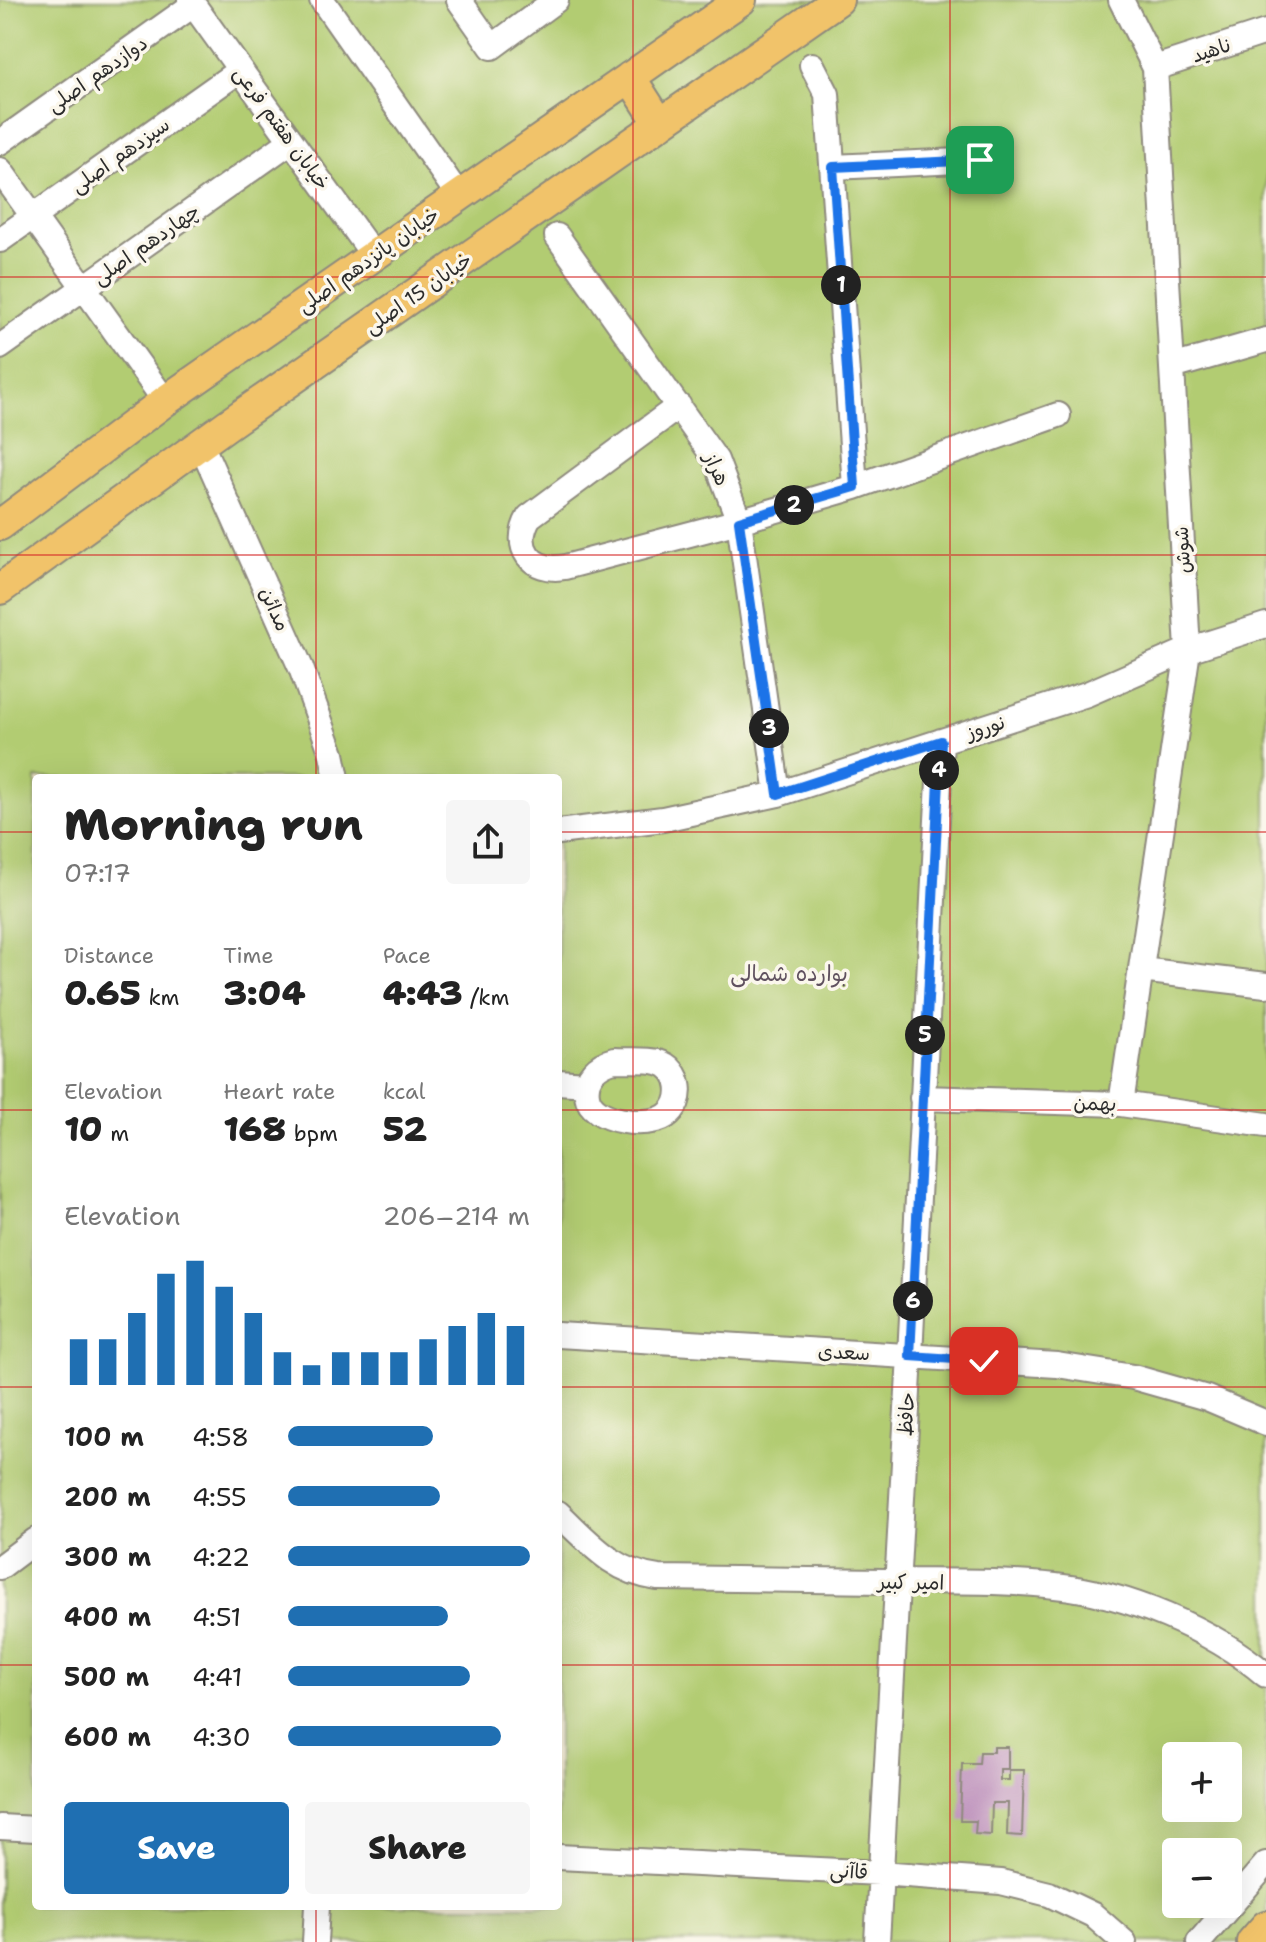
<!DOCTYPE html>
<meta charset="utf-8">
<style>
:root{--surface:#fff;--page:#f6f6f6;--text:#222;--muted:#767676;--accent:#1f6fb2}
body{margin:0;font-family:"Shantell Sans","Playpen Sans Arabic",sans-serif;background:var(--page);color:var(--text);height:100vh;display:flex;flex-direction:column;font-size:30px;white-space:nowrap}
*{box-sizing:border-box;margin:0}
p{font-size:26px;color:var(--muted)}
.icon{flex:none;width:44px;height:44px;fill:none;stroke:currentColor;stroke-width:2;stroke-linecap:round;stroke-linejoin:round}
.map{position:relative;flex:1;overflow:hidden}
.sheet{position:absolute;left:32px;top:774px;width:530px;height:1136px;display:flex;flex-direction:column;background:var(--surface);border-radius:8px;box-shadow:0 8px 32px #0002}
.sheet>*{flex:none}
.tools{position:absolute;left:1162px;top:1742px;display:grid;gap:16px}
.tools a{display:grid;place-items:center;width:80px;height:80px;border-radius:8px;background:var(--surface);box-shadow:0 8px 32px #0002;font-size:40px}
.pin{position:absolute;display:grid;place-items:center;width:68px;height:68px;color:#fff;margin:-34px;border-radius:16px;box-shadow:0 4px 12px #0006}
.km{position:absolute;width:40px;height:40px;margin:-20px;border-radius:50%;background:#222;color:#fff;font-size:22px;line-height:40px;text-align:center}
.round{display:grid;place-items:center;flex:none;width:84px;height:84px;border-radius:8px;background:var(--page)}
.overview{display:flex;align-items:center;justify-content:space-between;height:136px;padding:0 32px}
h1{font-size:44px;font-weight:800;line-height:60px}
.figures{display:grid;grid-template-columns:repeat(3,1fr);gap:12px;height:136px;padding:8px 32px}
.figures div{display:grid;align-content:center}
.figures b{font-size:34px;font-weight:800}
.figures small{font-size:22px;font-weight:400}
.figures p{font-size:22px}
.chart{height:224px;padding:16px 32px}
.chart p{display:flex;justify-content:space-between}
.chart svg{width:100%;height:144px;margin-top:8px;stroke:var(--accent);stroke-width:6}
.cta{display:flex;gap:16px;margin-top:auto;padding:16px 32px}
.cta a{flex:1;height:92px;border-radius:8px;background:var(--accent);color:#fff;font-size:32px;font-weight:800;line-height:92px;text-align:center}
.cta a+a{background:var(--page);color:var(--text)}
ul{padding:0 32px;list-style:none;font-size:26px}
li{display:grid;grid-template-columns:128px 96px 1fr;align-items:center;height:60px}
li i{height:20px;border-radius:10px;background:var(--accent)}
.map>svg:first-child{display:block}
</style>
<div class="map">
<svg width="1266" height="1942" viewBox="0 0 1266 1942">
<rect width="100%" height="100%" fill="#fbf7ec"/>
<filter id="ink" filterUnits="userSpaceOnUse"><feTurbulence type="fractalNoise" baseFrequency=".0125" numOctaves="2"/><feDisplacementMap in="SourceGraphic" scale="16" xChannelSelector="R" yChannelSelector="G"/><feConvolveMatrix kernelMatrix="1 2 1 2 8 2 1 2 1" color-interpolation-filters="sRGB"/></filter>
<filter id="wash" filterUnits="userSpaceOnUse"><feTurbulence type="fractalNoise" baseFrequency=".006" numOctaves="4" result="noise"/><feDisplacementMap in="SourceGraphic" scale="32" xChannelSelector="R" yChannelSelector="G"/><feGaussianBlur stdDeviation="1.8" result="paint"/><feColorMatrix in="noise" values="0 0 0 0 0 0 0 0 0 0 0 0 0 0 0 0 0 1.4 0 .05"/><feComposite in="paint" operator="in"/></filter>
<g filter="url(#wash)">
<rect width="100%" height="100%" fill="#f2e8cf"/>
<path fill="#b2cc72" stroke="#6e7c4e" stroke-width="2" fill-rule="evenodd" d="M0,0H1266V1942H0ZM36,778H558V1906H36ZM1176,1756H1228V1808H1176ZM1176,1852H1228V1904H1176Z"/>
<g id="blocks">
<path fill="#c197bf" d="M994,1747H1008V1769H1000V1780H1009V1770H1024L1022,1836L1007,1835L1008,1803H992L991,1835L975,1834L976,1821H960L962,1764H979L980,1752H994Z"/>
</g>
</g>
<g filter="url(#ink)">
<use href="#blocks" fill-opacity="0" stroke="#8e8a7d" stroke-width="2"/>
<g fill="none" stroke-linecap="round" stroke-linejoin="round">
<g stroke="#8e8a7d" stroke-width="28">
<path id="minor" d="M190,0L374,256
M322,0L459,196
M459,0L492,47L556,0
M812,65L827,94L855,487
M1155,68L1266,32
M0,142L193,5
M833,167L980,160
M0,170L165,401
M557,236L716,460L739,521L778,794
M0,240L240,70
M0,347L291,141
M1172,367L1266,340
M679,406L529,517C512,547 531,573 565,567L739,521L855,487L1058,415
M201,444L301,668L332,754L337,778
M558,832L663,819L778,794L1087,694L1188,650L1266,625
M1141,970L1266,985
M614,1060C628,1061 645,1059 658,1062C682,1068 686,1103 666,1116C648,1128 591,1123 587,1095C584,1076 598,1064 614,1060Z
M558,1082L587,1084
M922,1098L1121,1104L1266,1125
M1121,1104L1188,650L1155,68L1121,0
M558,1335L1057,1365L1133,1377L1207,1398L1266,1423
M558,1513C590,1543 613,1572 658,1578C734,1579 809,1580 884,1581C941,1582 998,1580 1055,1586C1126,1593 1212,1629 1266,1675
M0,1567L36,1540
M0,1827L36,1829
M558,1857L880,1873L1001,1882L1049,1894L1093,1915L1124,1942
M315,1942L317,1906
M877,1942L910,1356L941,741
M1199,1942L1266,1864"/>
</g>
<g stroke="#8e8a7d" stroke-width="34">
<path id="major" d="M630,77L660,124
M0,525L165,401L741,0
M0,589L227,425L838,0
M1252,1942L1266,1926"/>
</g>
<use href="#minor" stroke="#fff" stroke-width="24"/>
<use href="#major" stroke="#f1c36a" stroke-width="30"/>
</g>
</g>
<g fill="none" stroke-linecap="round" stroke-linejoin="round" filter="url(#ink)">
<g stroke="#fff" stroke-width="16">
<path id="route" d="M980,160L833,167L855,487L739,521L778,794L941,741L910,1356L984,1361"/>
</g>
<use href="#route" stroke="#1a73e8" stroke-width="10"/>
</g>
<path fill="none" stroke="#d62828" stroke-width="2" stroke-opacity="0.55" d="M316,0V778M633,0V1942M950,0V1942M0,277H1266M0,555H1266M0,832H36M558,832H1266M0,1110H36M558,1110H1266M0,1387H36M558,1387H1266M0,1665H36M558,1665H1266M316,1906V1942"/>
<g text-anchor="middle" stroke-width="7" stroke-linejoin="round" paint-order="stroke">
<g font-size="20" fill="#2b2b2b" stroke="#fbf7ec">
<text transform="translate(1211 50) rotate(-18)" y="7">ناهید</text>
<text transform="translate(97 74) rotate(-35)" y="7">دوازدهم اصلی</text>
<text transform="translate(282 128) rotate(54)" y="7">خیابان هفتم فرعی</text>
<text transform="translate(120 155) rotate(-35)" y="7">سیزدهم اصلی</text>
<text transform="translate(146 244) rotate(-35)" y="7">چهاردهم اصلی</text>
<text transform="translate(368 260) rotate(-35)" y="7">خیابان پانزدهم اصلی</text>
<text transform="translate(418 293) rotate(-35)" y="7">خیابان 15 اصلی</text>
<text transform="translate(717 469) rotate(65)" y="7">هراز</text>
<text transform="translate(1182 550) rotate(-93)" y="7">شوش</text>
<text transform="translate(275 609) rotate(66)" y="7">مدائن</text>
<text transform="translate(986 727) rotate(-18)" y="7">نوروز</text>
<text transform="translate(1095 1103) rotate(2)" y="7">بهمن</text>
<text transform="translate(844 1352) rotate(3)" y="7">سعدی</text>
<text transform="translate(906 1414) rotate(-86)" y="7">حافظ</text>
<text transform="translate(911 1582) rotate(1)" y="7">امیر کبیر</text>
<text transform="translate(849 1871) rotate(3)" y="7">قاآنی</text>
</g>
<g font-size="22" fill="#60515f" stroke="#fbf7ec">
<text x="789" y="981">بوارده شمالی</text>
</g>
</g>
</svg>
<div class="tools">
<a>+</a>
<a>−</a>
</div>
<div class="pin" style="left:980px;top:160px;background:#1e9e55"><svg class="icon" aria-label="arrive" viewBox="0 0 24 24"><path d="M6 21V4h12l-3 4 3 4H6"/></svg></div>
<div class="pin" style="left:984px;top:1361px;background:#d93025"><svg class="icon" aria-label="check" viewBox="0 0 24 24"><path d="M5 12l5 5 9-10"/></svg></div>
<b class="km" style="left:841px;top:285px">1</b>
<b class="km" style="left:794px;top:505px">2</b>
<b class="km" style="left:769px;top:728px">3</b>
<b class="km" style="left:939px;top:770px">4</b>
<b class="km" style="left:925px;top:1035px">5</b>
<b class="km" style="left:913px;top:1301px">6</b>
<section class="sheet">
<div class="overview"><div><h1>Morning run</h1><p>07:17</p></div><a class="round"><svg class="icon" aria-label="share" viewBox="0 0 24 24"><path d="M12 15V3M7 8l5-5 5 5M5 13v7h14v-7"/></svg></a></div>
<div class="figures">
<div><p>Distance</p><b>0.65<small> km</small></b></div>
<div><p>Time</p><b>3:04</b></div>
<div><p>Pace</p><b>4:43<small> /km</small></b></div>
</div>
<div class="figures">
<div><p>Elevation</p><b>10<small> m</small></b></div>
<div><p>Heart rate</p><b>168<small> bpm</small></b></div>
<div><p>kcal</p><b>52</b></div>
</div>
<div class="chart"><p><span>Elevation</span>206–214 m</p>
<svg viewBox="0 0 160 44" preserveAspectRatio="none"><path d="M5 44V30M15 44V30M25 44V22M35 44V10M45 44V6M55 44V14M65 44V22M75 44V34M85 44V38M95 44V34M105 44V34M115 44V34M125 44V30M135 44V26M145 44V22M155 44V26"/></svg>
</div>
<ul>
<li><b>100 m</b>4:58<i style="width:60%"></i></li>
<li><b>200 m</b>4:55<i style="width:63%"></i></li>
<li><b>300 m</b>4:22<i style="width:100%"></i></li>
<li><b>400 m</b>4:51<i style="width:66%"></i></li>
<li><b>500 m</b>4:41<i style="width:75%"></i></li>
<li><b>600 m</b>4:30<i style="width:88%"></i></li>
</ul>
<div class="cta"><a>Save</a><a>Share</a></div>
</section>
</div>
